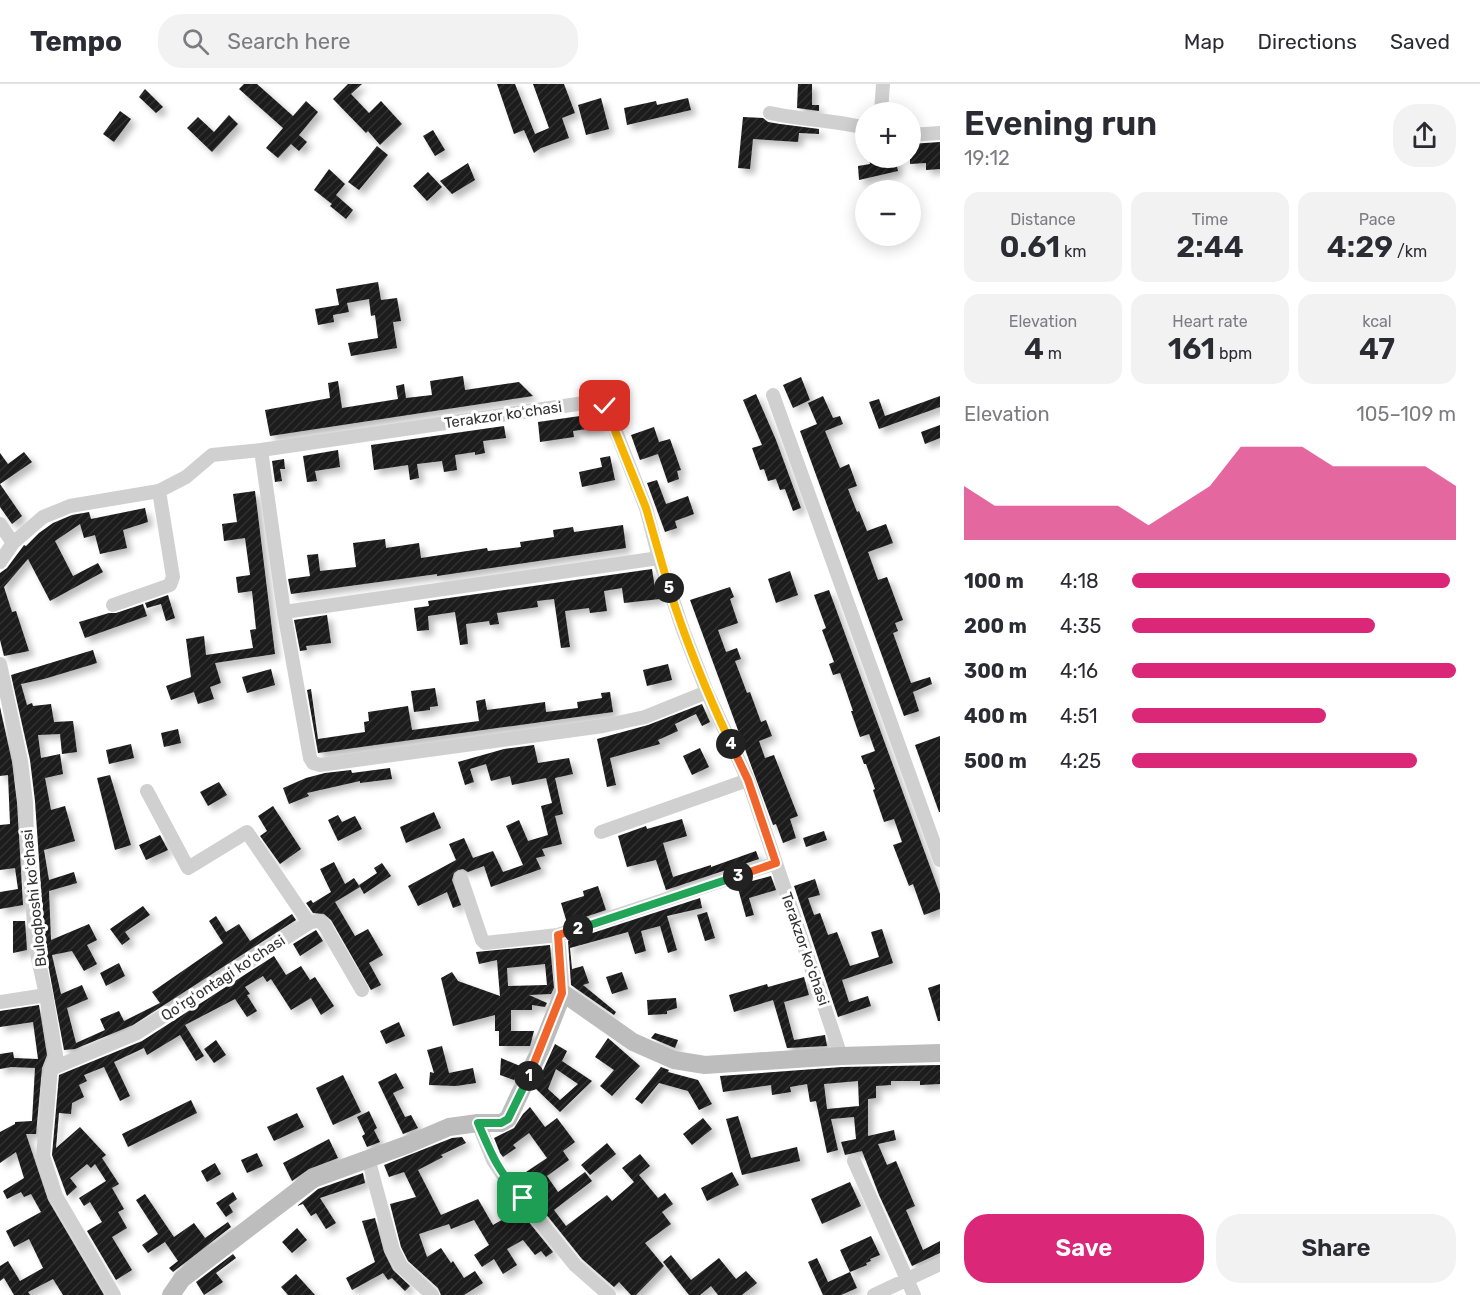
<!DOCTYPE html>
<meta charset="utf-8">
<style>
:root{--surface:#fff;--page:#f2f2f3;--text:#2b2b33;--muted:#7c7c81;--line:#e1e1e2;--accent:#db2777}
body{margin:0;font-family:Rubik,sans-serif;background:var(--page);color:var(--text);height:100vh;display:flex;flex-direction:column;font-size:22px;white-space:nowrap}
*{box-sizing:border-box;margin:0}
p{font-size:20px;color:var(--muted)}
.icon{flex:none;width:33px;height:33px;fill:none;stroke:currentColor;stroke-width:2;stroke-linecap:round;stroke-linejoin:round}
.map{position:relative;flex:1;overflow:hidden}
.sheet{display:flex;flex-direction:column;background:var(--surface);width:540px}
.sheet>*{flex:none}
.controls{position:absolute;left:855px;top:18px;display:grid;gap:12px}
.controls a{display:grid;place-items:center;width:66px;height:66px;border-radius:50%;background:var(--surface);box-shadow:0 3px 15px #0003;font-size:30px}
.pin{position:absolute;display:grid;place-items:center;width:51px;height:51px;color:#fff;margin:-26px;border-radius:12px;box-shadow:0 3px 9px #0006}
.km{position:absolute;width:30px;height:30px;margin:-15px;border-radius:50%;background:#222;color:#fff;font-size:16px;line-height:30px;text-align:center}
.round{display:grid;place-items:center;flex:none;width:63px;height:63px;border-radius:24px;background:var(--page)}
.summary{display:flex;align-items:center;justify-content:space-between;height:102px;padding:0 24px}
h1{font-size:33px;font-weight:600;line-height:45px}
.stats{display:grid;grid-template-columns:repeat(3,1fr);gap:9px;height:102px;padding:6px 24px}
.stats div{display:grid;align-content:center;border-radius:15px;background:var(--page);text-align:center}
.stats b{font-size:30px;font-weight:600}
.stats small{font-size:16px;font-weight:400}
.stats p{font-size:16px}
.chart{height:168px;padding:12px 24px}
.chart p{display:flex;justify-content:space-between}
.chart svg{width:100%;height:108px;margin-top:6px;fill:var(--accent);opacity:.7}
.cta{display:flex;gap:12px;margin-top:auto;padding:12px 24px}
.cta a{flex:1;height:69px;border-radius:24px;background:var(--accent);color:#fff;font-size:24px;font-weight:600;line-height:69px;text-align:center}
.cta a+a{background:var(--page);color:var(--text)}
ul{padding:0 24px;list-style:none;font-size:20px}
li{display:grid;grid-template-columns:96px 72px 1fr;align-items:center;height:45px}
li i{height:15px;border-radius:8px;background:var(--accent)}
header{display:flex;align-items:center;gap:36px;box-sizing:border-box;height:84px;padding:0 30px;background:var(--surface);border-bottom:2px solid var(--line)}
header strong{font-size:28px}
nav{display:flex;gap:33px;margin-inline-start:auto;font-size:21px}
.search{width:420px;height:54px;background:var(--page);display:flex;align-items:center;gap:15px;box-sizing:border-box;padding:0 21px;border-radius:24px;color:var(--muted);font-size:22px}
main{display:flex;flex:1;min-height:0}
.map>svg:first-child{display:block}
</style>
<header>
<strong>Tempo</strong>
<div class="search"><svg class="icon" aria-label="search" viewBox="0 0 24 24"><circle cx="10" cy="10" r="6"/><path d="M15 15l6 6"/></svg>Search here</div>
<nav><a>Map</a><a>Directions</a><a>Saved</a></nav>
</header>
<main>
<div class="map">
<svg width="940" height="1211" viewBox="0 0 940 1211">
<defs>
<pattern id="building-hatch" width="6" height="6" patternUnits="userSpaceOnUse" patternTransform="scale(1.5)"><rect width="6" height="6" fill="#1a1a1a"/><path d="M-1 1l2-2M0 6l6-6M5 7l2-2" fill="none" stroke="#333"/></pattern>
<filter id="shadow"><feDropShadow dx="5" dy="5" stdDeviation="3" flood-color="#0004"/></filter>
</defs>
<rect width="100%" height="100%" fill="#fff"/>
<path fill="url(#building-hatch)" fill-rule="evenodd" filter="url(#shadow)" d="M244,0H257L293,32L306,17L318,28L299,51L307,58L299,67L291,60L278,74L266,64L283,44L239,5Z
M348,0H362L351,10L369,29L381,17L402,40L380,61L368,47L366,49L333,15Z
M497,0H515L535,50L549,44L533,0H564L575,29L562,34L569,54L541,64L534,69L524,46L514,50Z
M798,0H812V21H819V27L797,24Z
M145,5L163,23L156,29L139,13Z
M601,14L609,45L586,51L578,21Z
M688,14L691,26L627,41L624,24L656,17L657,21Z
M120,27L131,35L114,58L103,50Z
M229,31L238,40L212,68L187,44L198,33L214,48Z
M743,33L763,34L768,38L780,40L819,45V50L799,49L798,58L753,55L750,85L738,84Z
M433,46L445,66L435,72L423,52Z
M940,58V85L926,86V79L910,80V60Z
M377,62L388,71L359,106L348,98Z
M869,74H895L898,87L859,96L858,82L870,80Z
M468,79L475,96L452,110L440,97Z
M329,85L345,100L336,111L353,126L346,135L330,122L332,120L314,106Z
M428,88L442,103L427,117L413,102Z
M378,198L381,216L397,214L401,237L393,238L397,264L351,272L348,259L378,254L375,231L371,232L369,215L347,219L349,228L333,231L334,238L318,241L315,225L339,221L336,205Z
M463,292L465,306L519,298L533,312L270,352L265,326L330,314L328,299L338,297L342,324L398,315L396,302L404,300L406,314L432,311L430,297Z
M801,293L810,316L793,324L783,301Z
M756,310L776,356L801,424L793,427L785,405L780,406L776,395L768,397L764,385L760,386L752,364L762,361L743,316Z
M823,312L833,334L840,332L843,340L825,347L840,384L849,380L857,402L848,405L857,428L859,427L867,447L886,440L893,459L868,468L878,496L887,493L903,536L895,539L898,547L893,549L911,599L930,593L932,600L913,608L919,627L904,632L800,347L817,340L808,319Z
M940,312V323L879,345L869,318L879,315L885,332Z
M594,330L600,335L601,343L573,347L574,353L540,358L538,338Z
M940,341V354L925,360L921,348Z
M504,342L506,354L483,357L485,369L475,371V368L455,371L457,386L444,388L442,377L417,380L419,394L410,396L408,381L374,386L371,361Z
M654,343L659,358L670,355L681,386L677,387L679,395L668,399L658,370L640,376L631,351Z
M338,366L340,383L315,387L317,397L307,398L303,372Z
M24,368L32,378L0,400L22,432L12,440L0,423V369L8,380Z
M610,372L615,396L582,403L579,388L602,383L600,374Z
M284,375L285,385H280L282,397L275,398L272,377Z
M657,396L666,420L688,412L694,430L675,437L677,444L665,448L647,399Z
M255,407L275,570L215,579L221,599L210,603L214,615L198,620L194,608L171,616L166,602L191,593L186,555L204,552L206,571L253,564L250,546L256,545L252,507L238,509L236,493L250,491L245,454L224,457L222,440L237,438L233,410Z
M145,424L148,438L123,446L127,464L100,470L95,451L84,454L80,440L55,457L73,492L98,479L103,488L50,517L28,475L4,503L12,528L16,527L29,567L4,572L0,556V489L7,484L24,461L26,462L39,449L53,439L72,431L89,428L91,435Z
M623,441L626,464L437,492V490L291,510L288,495L310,492L307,471L318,470L320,487L356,483L353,459L385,455L386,464L419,459L421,474L487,464L488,467L521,463L520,458L554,453L553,446L573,443L574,448Z
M652,485L655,504H659L660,515L624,519L622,504L604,507L607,527L590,529L589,524L565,527L570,563L561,564L554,515L537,517L538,523L497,529L499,540L490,541L489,537L466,540L468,560L460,561L455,528L428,532L429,546L417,547L414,524L429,522L428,517Z
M790,487L798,511L776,519L768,495Z
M730,503L734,513L730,515L738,539L718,546L726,568L737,564L741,575L735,577L747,609L750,608L761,638L766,636L772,652L759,657L765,674L774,671L798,732L790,735L796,754L783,759L776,740L773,741L690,516Z
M829,506L940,810V825L924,831L913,800L909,802L893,761L902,758L894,735L884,738L873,706L875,705L866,680H864L861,672L875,667L869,650L860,653L851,627H853L840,589L833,591L829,580L834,578L822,546L826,544L814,511Z
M168,511L175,534L166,537L161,520L147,524L145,519Z
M143,520L147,532L85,554L79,538L109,529H116Z
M327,531L331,559L306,562L307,566L300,567L294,536Z
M93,566L97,579L44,595L21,600L27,621L32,619L33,622L51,620L54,638L73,637L77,668L62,670L60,650L38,651L41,674L60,670L63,690L45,694L51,726L65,722L75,757L44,766L49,796L74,788L77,799L49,807L51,856L89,840L97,856L87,861L97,880L84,887L72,867L52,871L61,910L82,901L88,915L67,924L76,959L105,946L100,935L119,927L124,937L160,919L152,908L223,859L209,837L216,832L226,848L239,840L250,857L292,830L296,836L133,941L75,965L64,966L45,864L35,717L30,676L11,591Z
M668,580L672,596L647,602L643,586Z
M271,585L275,601L247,609L242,593Z
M435,604L438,622L430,623V626L414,628L411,607Z
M311,605L318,655L365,648L364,638L369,637L368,628L408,622L412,646L479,637L476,617L485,615L487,626L545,618L546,628L578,624L577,618L602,614L601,609L610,608L613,628L318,669L307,606Z
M702,620L710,638L702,642L696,630L675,640L678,647L658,656L660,660L610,674L616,701L607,703L597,655L648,641Z
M0,623L12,678L17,719L23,821L0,825V808L18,805L15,784L0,786V741L10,740L8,691L0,692Z
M178,645L181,659L164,663L161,649Z
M940,652V728H939L915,661Z
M131,660L134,674L109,680L106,666Z
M534,661L538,679L569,674L573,690L555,694L563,730L555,732L562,760L542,765L545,772L536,774L541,785L491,803L484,782L468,788L463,785L458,786L454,789L452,796L461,821L453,824L447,808L418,822L408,802L456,776L449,760L464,754L473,774L493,767L503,788L523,781L506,742L519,736L528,757L548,751L541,722L552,719L546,694L512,701L510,692L491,697L486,680L470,685L474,698L465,701L458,678L504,665Z
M700,664L709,683L692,691L683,672Z
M390,684L392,695L360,699V697L307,709L309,712L289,720L283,704L306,694L325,689L351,686L352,689Z
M110,691L131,761L115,766L97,694Z
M219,698L227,711L208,722L200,708Z
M273,722L301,765L280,780L260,752L267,747L258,732Z
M434,728L441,744L406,759L400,743Z
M338,731L342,738L355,732L362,745L338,757L328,736Z
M682,735L687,752L663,759L673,793L711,781V783L756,767L759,775L666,806L656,776L627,783L618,752L646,742L647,745Z
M824,747L827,756L806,763L803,754Z
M160,751L168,766L146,776L139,761Z
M334,778L345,800L354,794L360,803L335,818L355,852L368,845L383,871L369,879L381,901L371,906L331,836L324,830L313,829L306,819L311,816L313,819L331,808L320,785Z
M382,779L391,792L364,810L359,801L377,789L374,784Z
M771,792L776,806L749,814L754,831L746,833L737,801Z
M815,795L820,811L808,814L814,831L820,829L828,851L837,848L850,882L879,873L871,848L882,845L893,879L842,896L849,918L868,912L871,922L838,933L794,802Z
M598,802L606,826L567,839L561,819L584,812L583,807Z
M700,814L702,824L667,832L677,866L668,869L660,842L641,847L646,867L635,870L628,848L570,864L572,885L583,882L589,899L583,901L616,928L614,931L571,901L568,857Z
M143,822L150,831L125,848L130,855L122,861L110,845Z
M707,828L715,854L705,857L697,831Z
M13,837H25L27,866L13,869Z
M316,846L323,857L300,872L293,860Z
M550,861L554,904L551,910L529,911L547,919L545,923L532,921V926H511V947H534L530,962H499V947H495V931L453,942L441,894L452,888L458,897L500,912L497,876L479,880L476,868ZM545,880L547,901L508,902L507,884Z
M274,872L286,891L301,882L310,896L315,893L334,922L321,931L311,914L291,926L271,895L267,898L263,892L245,903L250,910L247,911L257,927L247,933L235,915L185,941L204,972L196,977L180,951L147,971L144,964L114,978L130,1012L120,1017L104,983L84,991L87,997L79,1001L84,1013L72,1019L71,1030L59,1029L56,1064L80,1043L106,1071L102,1074L119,1100L112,1104L124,1125L118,1128L127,1144L112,1153L132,1186L116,1196L87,1147L102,1138L90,1118L84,1122L79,1114L106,1097L95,1080L91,1084L87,1080L70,1094L77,1103L67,1112L52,1071L59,991L142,957Z
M119,879L125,892L106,902L100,889Z
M622,888L628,905L612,910L606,893Z
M804,893L809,911L784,918L794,956L825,951L827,962L787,964L773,916L734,928L729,911L767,900L768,903Z
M940,900V937H938L928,904Z
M676,914L677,924L667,927V930L648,931L647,916Z
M39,921L47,971L42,984L36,1050H26L48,1116L104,1211H63L53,1195L28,1208L30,1211H14L4,1194L0,1197V1182L8,1177L20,1197L43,1184L29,1155L14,1163L6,1147L41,1128L31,1110L24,1113L21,1108L7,1115L3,1107L24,1094L16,1068L0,1079V1048L15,1040V1038L32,1037L35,984L11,983L0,985V970L13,968L14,974L38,975L33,938L0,943V927Z
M399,938L405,952L386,960L380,947Z
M655,949L678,956L675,964L651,954Z
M608,954L640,982L612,1012L600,1002L614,986L595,973Z
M216,956L226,971L214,979L204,965Z
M555,960L567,967L562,977L592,997L560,1028L535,1004ZM556,985L578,1000L560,1016L548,1005Z
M442,962L449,989L473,984L476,999L456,1002L429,1001L430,988L434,989L427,966Z
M501,974L520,982L514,996L500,991Z
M940,981V1000L920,1001V997H891V1001L876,1002V1014L868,1015V1052L894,1046L896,1056L878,1060L887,1081L896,1077L915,1122L906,1126L923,1166L940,1157V1169L912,1182L879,1111L862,1067L845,1071L841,1058L856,1055L854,1033L831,1035L838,1066L827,1069L816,1017L810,1018L807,1000L790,1003L791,1008L772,1011L771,1001L723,1008L720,992L842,983ZM858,997L859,1022L827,1025L824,1000Z
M661,983L669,986L668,988L698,996L712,1020L699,1026L688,1007L659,999L642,1020L635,1015Z
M396,989L404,1004L393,1009L405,1033L411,1031L418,1044L403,1050L378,998Z
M343,991L361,1028L333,1041L316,1004Z
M191,1016L197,1029L128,1063L122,1050Z
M530,1023L545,1043L557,1034L575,1058L563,1067L569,1076L547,1092L558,1108L585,1088L592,1097L554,1126L566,1142L607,1111L612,1117L634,1098L622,1084L640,1070L650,1082L639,1091L658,1114L665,1109L673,1120L662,1128L671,1140L645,1159L664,1182L636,1211H631L619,1198L614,1203L582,1175L517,1094L547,1074L529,1049L513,1061L516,1064L503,1073L500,1069L494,1054L514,1044L523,1030Z
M369,1027L377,1044L374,1046L380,1058L367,1063L362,1052L365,1050L357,1033Z
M297,1029L304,1043L274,1057L267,1043Z
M738,1032L751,1074L797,1063L800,1077L742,1091L726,1035Z
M703,1034L712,1045L692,1061L683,1050Z
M462,1053L466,1059L441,1071L443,1073L418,1086L441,1131L478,1115L493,1141L519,1126L553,1168L546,1173L541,1167L535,1171L523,1156L507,1165L517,1181L503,1190L494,1175L482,1183L474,1171L489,1161L474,1136L451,1145L449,1140L419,1150L427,1173L441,1164L451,1179L453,1177L464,1194L475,1187L483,1199L464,1211H441L438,1204L408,1177L401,1163L390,1120L416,1113L404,1088L389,1093L384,1081L452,1054Z
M329,1055L338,1074L309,1085L292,1097L283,1079Z
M607,1059L616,1070L590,1091L581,1081Z
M257,1069L263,1082L247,1089L241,1076Z
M215,1079L221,1090L207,1098L201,1087Z
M732,1088L739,1101L707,1117L701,1104Z
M363,1089L365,1099L320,1114L336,1139L326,1145L316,1129L311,1132L303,1120L297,1122L318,1105Z
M850,1098L861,1122L822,1140L811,1115Z
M233,1108L237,1115L229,1121L233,1128L226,1133L216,1119Z
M145,1110L174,1153L194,1139L205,1154L228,1138L231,1143L173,1188L169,1184L178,1177L165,1158L148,1169L142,1161L158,1150L136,1116Z
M375,1134L384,1168L393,1186L410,1202L405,1207L392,1194L388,1196L383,1189L352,1206L346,1194L375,1178L362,1137Z
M297,1144L307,1156L292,1169L282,1158Z
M871,1152L880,1171L870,1175L871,1177L866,1179L867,1181L850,1188L840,1166Z
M233,1170L236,1174L216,1189L223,1198L204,1211L196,1198Z
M671,1171L691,1196L719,1174L736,1195L746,1187L757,1199L742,1211H718L711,1202L700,1211H689L663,1178Z
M817,1174L828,1198L850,1188L857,1204L841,1211H823L808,1178Z
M296,1190L315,1211H288L281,1203Z"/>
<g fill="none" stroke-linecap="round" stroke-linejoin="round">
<path stroke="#d0d0d0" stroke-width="14" d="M881,28L883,0
M770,29C801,36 834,36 866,44
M910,51L940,49
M773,311L940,776
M261,366L284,528L310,674L313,679L320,681L603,642L645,633L707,608
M0,440L13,459
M0,478L13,459L43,433L70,422L159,407L186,393L212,371L261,366L598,317L605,323L609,330L646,424L659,474L683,546L707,608L748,696L841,972
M113,521L170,501L173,493L159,407
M284,528L659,474
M0,580L21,677L26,718L27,752L36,865L46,911L56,971L51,985L43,1072L56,1112L114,1211
M147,707L188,784L247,748L309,839
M601,748L748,696
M461,794L482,856L485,859L558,851
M563,909L558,851L776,779
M0,918L46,911
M51,985L137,949L309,839C317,836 321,836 326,844L362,906
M478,1039L493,1076L505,1094L575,1181L609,1211
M368,1074L393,1166L401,1182L432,1211
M854,1077L914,1211
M874,1211L940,1180"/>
<path stroke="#bdbdbd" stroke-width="18" d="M171,1211L182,1195L313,1095L409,1060L449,1043L478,1039H501L508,1035L542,962L563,909L633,958L674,976L705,981L841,972L940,969"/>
</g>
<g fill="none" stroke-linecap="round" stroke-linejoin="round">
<g stroke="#fff" stroke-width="12">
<path id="split-1" d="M523,1114C498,1087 492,1072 478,1039H501L508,1035L529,992"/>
</g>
<g stroke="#fff" stroke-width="12">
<path id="split-2" d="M529,992L562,909L558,851L578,845"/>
</g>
<g stroke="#fff" stroke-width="12">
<path id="split-3" d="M578,845L738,792"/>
</g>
<g stroke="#fff" stroke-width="12">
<path id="split-4" d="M731,660L748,696L776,779L738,792"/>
</g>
<g stroke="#fff" stroke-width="12">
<path id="split-5" d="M669,504C686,558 707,609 731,660"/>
</g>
<g stroke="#fff" stroke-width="12">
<path id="split-6" d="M605,322L646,424L669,504"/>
</g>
<use href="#split-1" stroke="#22a559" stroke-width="8"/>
<use href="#split-2" stroke="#f0652b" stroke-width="8"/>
<use href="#split-3" stroke="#22a559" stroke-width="8"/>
<use href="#split-4" stroke="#f0652b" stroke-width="8"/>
<use href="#split-5" stroke="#f5b400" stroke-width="8"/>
<use href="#split-6" stroke="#f5b400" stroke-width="8"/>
</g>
<g text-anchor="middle" stroke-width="6" stroke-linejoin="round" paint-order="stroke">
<g font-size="15" fill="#333" stroke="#fff">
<text transform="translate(503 331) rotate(-8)" y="5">Terakzor koʻchasi</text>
<text transform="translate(34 814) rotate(-96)" y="5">Buloqboshi koʻchasi</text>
<text transform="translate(805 865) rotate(71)" y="5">Terakzor koʻchasi</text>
<text transform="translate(223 894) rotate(-33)" y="5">Qoʻrgʻontagi koʻchasi</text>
</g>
</g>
</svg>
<div class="controls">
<a>+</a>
<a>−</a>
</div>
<div class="pin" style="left:523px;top:1114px;background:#1e9e55"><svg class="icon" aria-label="arrive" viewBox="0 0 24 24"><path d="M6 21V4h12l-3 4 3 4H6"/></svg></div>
<div class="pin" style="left:605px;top:322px;background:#d93025"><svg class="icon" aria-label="check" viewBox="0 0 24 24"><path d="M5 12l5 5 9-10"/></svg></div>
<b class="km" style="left:529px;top:992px">1</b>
<b class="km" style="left:578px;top:845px">2</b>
<b class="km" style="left:738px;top:792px">3</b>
<b class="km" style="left:731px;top:660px">4</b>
<b class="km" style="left:669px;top:504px">5</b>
</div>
<section class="sheet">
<div class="summary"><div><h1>Evening run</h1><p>19:12</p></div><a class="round"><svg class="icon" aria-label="share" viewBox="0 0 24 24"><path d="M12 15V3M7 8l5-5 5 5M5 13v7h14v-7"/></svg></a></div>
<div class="stats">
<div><p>Distance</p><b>0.61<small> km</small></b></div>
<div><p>Time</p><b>2:44</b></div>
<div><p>Pace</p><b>4:29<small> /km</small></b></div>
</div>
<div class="stats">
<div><p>Elevation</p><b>4<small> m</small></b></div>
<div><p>Heart rate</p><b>161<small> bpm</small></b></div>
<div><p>kcal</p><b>47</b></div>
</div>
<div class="chart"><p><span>Elevation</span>105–109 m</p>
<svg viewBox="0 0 160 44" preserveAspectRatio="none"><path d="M0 44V22L10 30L20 30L30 30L40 30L50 30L60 38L70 30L80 22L90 6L100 6L110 6L120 14L130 14L140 14L150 14L160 22V44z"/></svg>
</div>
<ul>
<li><b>100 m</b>4:18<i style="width:98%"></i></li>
<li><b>200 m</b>4:35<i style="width:75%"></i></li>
<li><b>300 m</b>4:16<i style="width:100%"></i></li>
<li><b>400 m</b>4:51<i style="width:60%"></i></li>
<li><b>500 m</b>4:25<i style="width:88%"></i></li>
</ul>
<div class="cta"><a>Save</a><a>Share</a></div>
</section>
</main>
